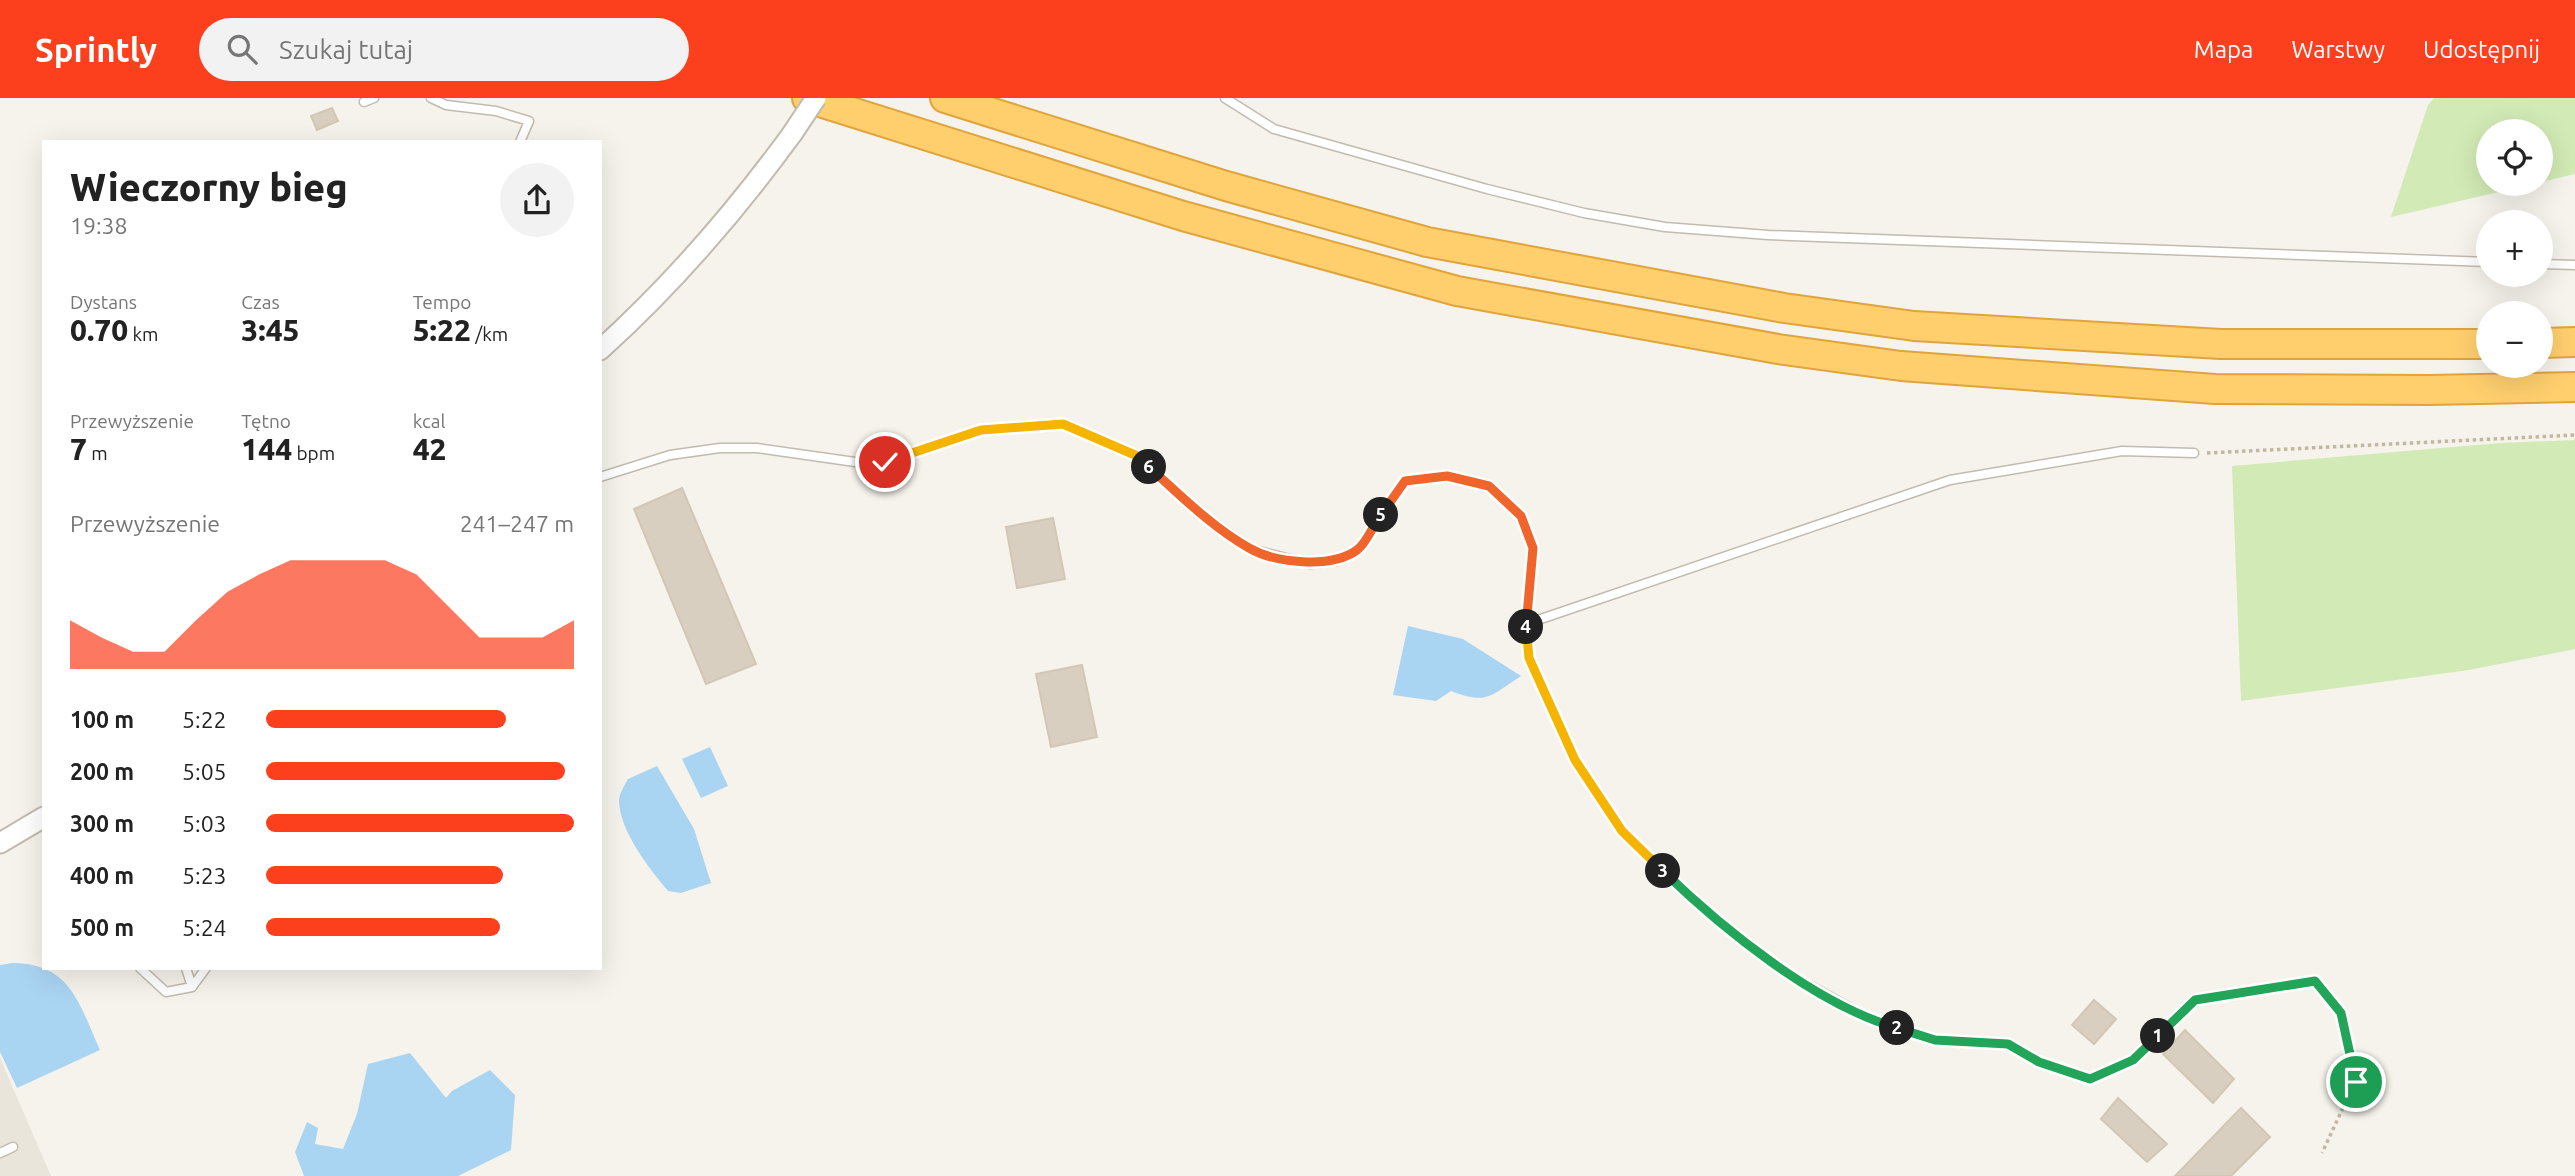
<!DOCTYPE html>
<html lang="pl">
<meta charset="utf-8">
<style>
:root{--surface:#fff;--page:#f2f2f2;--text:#222;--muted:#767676;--accent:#fc3f1d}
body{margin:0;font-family:Ubuntu,sans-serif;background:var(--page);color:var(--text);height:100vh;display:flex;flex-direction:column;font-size:26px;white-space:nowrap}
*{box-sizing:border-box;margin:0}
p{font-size:23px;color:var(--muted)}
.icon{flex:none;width:38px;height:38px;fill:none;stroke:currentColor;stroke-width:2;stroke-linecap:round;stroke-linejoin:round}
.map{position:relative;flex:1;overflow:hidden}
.sheet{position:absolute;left:42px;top:42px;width:560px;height:830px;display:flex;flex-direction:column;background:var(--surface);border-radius:0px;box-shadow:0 7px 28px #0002}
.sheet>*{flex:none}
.tools{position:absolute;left:2476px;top:21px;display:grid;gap:14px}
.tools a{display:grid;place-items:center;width:77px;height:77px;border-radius:50%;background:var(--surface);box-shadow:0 7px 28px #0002;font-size:35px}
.pin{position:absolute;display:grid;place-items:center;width:60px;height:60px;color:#fff;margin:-30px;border:4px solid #fff;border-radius:50%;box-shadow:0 2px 7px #0007}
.km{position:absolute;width:35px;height:35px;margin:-18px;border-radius:50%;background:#222;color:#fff;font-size:19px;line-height:35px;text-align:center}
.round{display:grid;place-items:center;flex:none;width:74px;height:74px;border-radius:37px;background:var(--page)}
.summary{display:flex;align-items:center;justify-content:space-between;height:119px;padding:0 28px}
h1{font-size:38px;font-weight:800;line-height:52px}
.metrics{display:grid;grid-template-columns:repeat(3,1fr);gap:10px;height:119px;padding:7px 28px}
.metrics div{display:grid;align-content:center}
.metrics b{font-size:30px;font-weight:800}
.metrics small{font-size:19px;font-weight:400}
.metrics p{font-size:19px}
.chart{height:196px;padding:14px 28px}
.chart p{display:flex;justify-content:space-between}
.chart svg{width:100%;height:126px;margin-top:7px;fill:var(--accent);opacity:.7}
ul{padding:0 28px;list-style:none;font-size:23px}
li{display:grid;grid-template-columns:112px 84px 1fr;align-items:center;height:52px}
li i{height:18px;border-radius:9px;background:var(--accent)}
header{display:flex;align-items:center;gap:42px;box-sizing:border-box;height:98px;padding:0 35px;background:var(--accent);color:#fff}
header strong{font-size:33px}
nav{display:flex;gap:38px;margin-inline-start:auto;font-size:24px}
.search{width:490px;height:63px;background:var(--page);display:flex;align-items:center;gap:18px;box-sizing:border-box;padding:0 24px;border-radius:38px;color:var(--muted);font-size:26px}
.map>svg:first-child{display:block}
</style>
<header>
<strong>Sprintly</strong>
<div class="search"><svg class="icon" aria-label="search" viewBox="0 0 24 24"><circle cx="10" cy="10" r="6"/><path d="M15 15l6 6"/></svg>Szukaj tutaj</div>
<nav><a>Mapa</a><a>Warstwy</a><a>Udostępnij</a></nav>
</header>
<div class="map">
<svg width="2575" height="1078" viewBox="0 0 2575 1078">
<rect width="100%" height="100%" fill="#f6f3ec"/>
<path fill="#eae5da" d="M0,960L51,1078H0Z"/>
<path fill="#d2eab5" d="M2434,0H2575V76L2541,84V33H2488V86H2533L2391,119L2428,7Z
M2575,342V551L2469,572L2241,603L2232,368L2500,345Z"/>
<path fill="#a9d4f2" d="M1408,528L1463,541L1521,578C1490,598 1487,607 1451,593L1436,603L1393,597Z
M710,649L728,688L701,700L682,661Z
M657,668L694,731L711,785L681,795L668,793C649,770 619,733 619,701C620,695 625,686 628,681Z
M12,865C71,865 79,906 100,952L17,990L0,954V867Z
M410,955L446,1000L452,993L490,972L515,997L511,1052L458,1078H304L295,1054L307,1024L318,1030L315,1046L343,1051L357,1016L368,966Z"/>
<path fill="#d8cfc1" stroke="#d3c7b4" stroke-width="2" d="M332,10L338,23L317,32L311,18Z
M682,390L756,566L706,586L634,411Z
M1053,420L1065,481L1017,490L1006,429Z
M1082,567L1097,639L1051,649L1036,576Z
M2094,902L2116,921L2094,946L2072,927Z
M2185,932L2234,981L2213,1005L2163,956Z
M2118,1000L2167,1046L2147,1064L2101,1021Z
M2241,1010L2270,1039L2231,1078H2175Z"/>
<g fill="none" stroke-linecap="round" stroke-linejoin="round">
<g stroke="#c2bbae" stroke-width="11">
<path id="service" d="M431,0L446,7L496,13L529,23L520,44
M1225,0L1274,31L1487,91L1584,115L1665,129L1768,137L2488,164
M364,4L374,0
M2541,166L2575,167
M600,379L670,357L720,350H757L855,364H885L981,332L1063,326L1135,357L1206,419L1250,451L1310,466L1337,463L1359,451L1405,382L1447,378L1488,388L1521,418L1533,450L1526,526L1529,560L1575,662L1622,732L1697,806L1780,871L1876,924L1935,942L2008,946L2039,964L2090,981L2133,962
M1526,526L1950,382L2122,353L2194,355
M140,870L166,894L192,889L206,870
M186,870L192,889
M0,1055L13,1049"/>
</g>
<g stroke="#c2bbae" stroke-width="23">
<path id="tertiary" d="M600,252C672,187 735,114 792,36
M0,745L44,719"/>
</g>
<g stroke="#e0a43c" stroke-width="32">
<path id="motorway" d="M807,0L1183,118L1457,193L1778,251L1901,268L2215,291L2429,292L2575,289
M945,0L1226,88L1427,144L1784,210L1914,228L2221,246H2488
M2541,245L2575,244"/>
</g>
<path stroke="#c4b79f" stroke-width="3.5" stroke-dasharray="3.5 3.5" stroke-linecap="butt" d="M2207,355L2575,337
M2142,953L2195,902L2315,882L2341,915L2355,984L2322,1055"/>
<use href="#service" stroke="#fff" stroke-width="8"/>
<use href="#tertiary" stroke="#fff" stroke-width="19"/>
<use href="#motorway" stroke="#ffcf6e" stroke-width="28"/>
<g stroke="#c2bbae" stroke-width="23" stroke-linecap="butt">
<path id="tertiary-bridge" d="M792,36L816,0"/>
</g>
<use href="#tertiary-bridge" stroke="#fff" stroke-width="19"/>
</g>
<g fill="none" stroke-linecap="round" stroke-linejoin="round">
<g stroke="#fff" stroke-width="14">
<path id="split-1" d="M2158,938L2195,902L2315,883L2341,915L2356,984"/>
</g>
<g stroke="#fff" stroke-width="14">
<path id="split-2" d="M1897,930L1935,942L2008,946L2039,964L2090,981L2133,962L2158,938"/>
</g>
<g stroke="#fff" stroke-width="14">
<path id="split-3" d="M1663,773C1723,831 1815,906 1897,930"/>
</g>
<g stroke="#fff" stroke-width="14">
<path id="split-4" d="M1526,529L1529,560L1575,662L1622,733L1663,773"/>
</g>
<g stroke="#fff" stroke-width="14">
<path id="split-5" d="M1381,417L1405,383L1447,378L1489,388L1521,418L1533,450L1526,529"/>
</g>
<g stroke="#fff" stroke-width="14">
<path id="split-6" d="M1149,369C1180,397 1212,429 1249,450C1275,465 1331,471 1357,452C1367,445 1373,427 1381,417"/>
</g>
<g stroke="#fff" stroke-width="14">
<path id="split-7" d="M885,364L981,332L1063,326L1135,357L1149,369"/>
</g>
<use href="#split-1" stroke="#22a559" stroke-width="9"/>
<use href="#split-2" stroke="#22a559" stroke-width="9"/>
<use href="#split-3" stroke="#22a559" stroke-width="9"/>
<use href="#split-4" stroke="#f5b400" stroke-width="9"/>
<use href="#split-5" stroke="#f0652b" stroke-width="9"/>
<use href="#split-6" stroke="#f0652b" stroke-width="9"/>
<use href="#split-7" stroke="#f5b400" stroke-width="9"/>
</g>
</svg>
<div class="tools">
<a><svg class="icon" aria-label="locate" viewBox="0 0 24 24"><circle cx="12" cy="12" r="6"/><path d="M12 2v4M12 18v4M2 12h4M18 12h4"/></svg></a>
<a>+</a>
<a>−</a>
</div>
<div class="pin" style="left:2356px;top:984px;background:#1e9e55"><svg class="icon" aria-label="arrive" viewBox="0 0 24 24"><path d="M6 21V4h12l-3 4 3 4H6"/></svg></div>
<div class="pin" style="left:885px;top:364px;background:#d93025"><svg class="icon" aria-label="check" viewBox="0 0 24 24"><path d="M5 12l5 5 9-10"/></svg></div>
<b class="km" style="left:2158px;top:938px">1</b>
<b class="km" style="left:1897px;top:930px">2</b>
<b class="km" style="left:1663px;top:773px">3</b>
<b class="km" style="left:1526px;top:529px">4</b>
<b class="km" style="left:1381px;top:417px">5</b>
<b class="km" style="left:1149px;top:369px">6</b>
<section class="sheet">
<div class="summary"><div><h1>Wieczorny bieg</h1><p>19:38</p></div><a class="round"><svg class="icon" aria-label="share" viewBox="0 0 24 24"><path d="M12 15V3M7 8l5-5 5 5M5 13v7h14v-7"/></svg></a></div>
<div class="metrics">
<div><p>Dystans</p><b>0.70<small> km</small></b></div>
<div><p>Czas</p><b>3:45</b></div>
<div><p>Tempo</p><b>5:22<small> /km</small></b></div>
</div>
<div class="metrics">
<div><p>Przewyższenie</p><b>7<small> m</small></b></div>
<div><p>Tętno</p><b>144<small> bpm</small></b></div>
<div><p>kcal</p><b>42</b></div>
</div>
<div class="chart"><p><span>Przewyższenie</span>241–247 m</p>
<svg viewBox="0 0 160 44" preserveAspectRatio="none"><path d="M0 44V27L10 33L20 38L30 38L40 27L50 17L60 11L70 6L80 6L90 6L100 6L110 11L120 22L130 33L140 33L150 33L160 27V44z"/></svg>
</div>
<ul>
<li><b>100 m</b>5:22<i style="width:78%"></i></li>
<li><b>200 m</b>5:05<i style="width:97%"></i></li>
<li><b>300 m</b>5:03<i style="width:100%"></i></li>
<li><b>400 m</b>5:23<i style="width:77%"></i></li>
<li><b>500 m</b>5:24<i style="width:76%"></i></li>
</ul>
</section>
</div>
